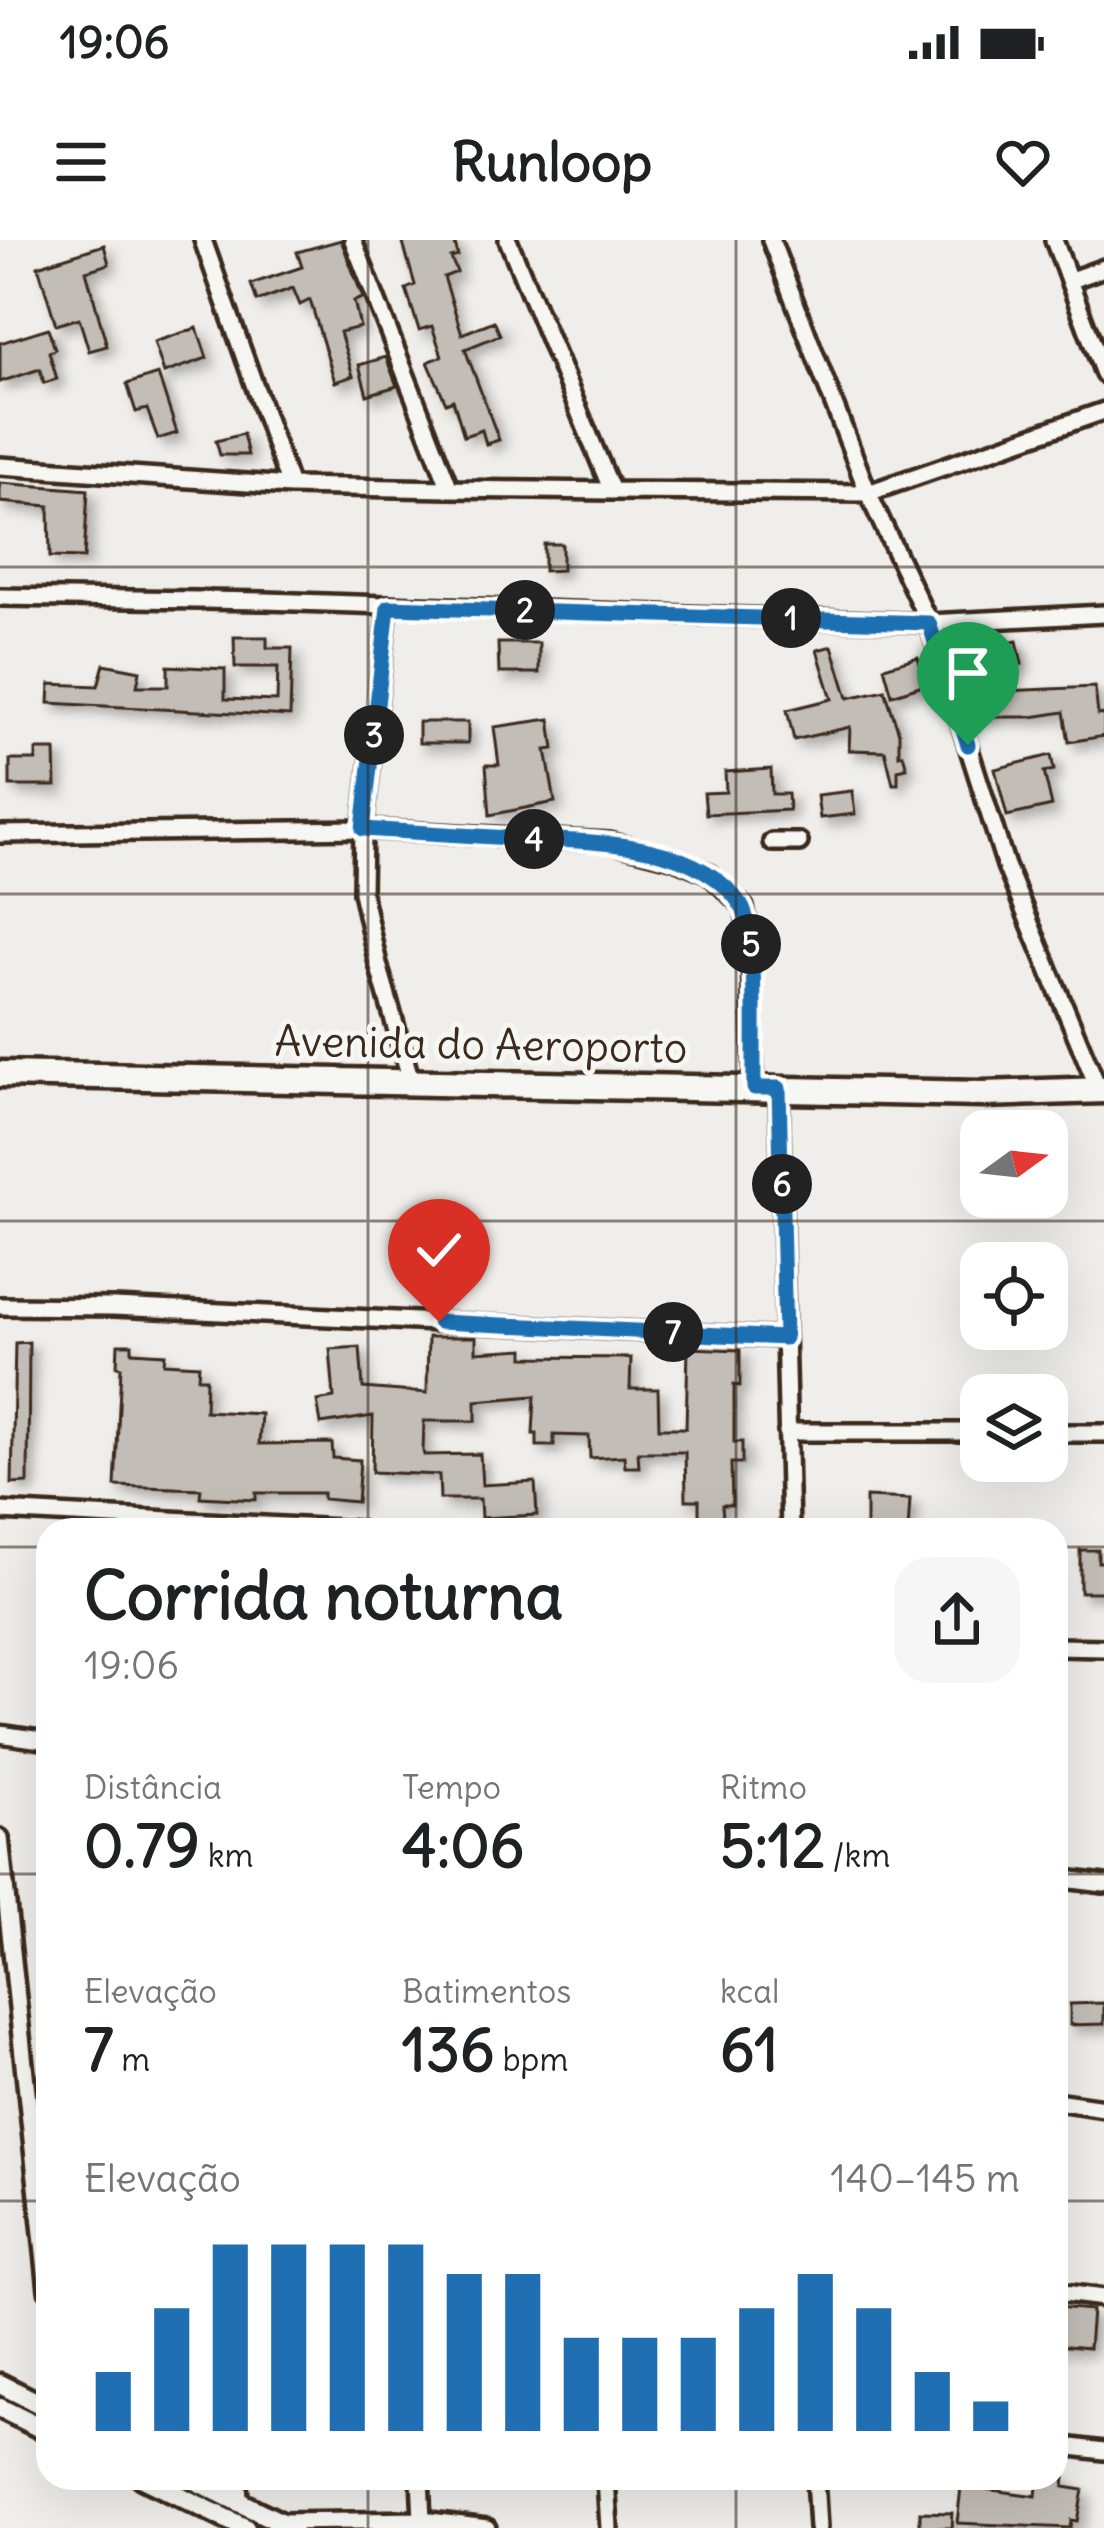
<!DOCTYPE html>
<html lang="pt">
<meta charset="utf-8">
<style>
:root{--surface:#fff;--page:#f6f6f6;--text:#202124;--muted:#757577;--accent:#1f6fb2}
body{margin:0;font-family:Delius,sans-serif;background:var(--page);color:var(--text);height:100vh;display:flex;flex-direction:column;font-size:45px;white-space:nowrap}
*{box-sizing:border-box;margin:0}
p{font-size:39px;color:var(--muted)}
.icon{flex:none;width:66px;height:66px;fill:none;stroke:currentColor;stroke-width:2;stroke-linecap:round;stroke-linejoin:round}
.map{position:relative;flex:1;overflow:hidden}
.sheet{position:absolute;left:36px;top:1278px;width:1032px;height:972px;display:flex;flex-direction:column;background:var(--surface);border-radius:36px;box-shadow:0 12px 48px #0002}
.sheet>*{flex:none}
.needle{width:78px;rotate:75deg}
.tools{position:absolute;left:960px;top:870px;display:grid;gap:24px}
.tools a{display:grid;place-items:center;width:108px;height:108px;border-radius:24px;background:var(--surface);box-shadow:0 12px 48px #0002;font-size:60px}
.pin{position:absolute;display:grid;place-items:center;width:102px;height:102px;color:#fff;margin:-123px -51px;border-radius:50% 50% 50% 0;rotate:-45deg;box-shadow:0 0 12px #0007}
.pin .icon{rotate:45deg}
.km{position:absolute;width:60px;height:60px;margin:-30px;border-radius:50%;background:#222;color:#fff;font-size:33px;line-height:60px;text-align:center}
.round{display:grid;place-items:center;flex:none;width:126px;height:126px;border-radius:36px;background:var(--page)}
.head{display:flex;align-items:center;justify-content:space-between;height:204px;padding:0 48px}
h1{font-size:66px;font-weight:700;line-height:90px}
.metrics{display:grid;grid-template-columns:repeat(3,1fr);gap:18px;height:204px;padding:12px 48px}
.metrics div{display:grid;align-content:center}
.metrics b{font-size:60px;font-weight:700}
.metrics small{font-size:33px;font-weight:400}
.metrics p{font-size:33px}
.chart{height:336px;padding:24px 48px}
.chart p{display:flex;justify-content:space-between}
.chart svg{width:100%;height:216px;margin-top:12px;stroke:var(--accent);stroke-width:6}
.status{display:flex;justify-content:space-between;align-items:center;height:84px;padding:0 60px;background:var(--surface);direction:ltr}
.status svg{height:33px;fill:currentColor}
header{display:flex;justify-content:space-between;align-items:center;height:156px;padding:0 48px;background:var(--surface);font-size:54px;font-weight:700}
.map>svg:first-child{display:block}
</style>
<div class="status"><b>19:06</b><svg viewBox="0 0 49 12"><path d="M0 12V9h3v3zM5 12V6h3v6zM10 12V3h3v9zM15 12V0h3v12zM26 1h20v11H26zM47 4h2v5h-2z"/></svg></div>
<header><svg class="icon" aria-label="menu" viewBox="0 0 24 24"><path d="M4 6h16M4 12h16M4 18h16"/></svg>Runloop<svg class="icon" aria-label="heart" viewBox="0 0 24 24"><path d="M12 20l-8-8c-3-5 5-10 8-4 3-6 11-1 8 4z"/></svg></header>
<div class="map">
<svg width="1104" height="2288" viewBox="0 0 1104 2288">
<defs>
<filter id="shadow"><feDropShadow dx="7" dy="7" stdDeviation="6" flood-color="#0004"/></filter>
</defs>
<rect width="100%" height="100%" fill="#efeeea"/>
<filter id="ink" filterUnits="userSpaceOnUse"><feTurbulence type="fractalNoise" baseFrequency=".00833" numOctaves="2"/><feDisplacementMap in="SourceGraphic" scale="24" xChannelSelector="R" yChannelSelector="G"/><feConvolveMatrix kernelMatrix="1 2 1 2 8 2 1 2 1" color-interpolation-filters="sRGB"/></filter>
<g filter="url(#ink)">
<path fill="#c2bdb7" stroke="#3b2a1e" stroke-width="3" filter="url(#shadow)" d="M341,0L363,58L354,61L360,87L340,92L353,136L335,142L310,60L300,65L293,48L257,61L251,44L302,27L297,12Z
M402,0H454L458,16L451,18L457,32L444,37L462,94L494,81L500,95L465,109L499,200L486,204L482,190L464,196L453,160L446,163L428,122L442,116L432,86L419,90L406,49L415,45Z
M104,5L109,24L86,31L107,106L89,111L79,78L56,85L38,26Z
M48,88L55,109L49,112L57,139L44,143L40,129L0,142V103Z
M197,88L207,118L164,133L154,102Z
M386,117L397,146L367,155L359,125Z
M158,134L177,193L158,199L147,169L136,172L127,144Z
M243,194L248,215H220L216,201Z
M0,243L88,250L84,318L50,317L49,266L0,262Z
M544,304H562V330L544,331Z
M234,397H267V408H292L290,476L49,463L50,444L98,446L104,424L140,431L137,446H168V426L225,429V459L277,461L278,427H235Z
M1017,401L1022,424L1003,428L998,405Z
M498,403H539V433H499Z
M832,406L848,458L885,450L899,493V515L903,514L907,528L898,530V544H893L885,511L849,510L850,487L794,500L787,470L832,459L817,410Z
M918,417L926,444L892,455L884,427Z
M1095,447L1098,475L1104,474V496L1069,502L1064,472L1032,477H981V452Z
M550,479L554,509L546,510L555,562L490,575L486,525H499L494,487Z
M419,482H468V503H419Z
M36,510H55L56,546H10V520H36Z
M1051,515L1054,530L1044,532L1052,566L1007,576L995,529Z
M771,529L772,554H788L789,570L706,574L704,553L726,552L725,532Z
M852,551L855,574L820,578L817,555Z
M428,1097H476V1112L524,1109V1117L631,1118L630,1149H658L659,1188H686L688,1108L740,1110V1146L734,1145V1202H742V1223H731L732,1265H722L723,1279H699V1260H686L685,1212H638L639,1227H625L624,1216L590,1218L589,1196L554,1195V1206H537V1194H533L535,1156L476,1161V1181H424L423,1211L424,1215L480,1214L482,1245L535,1242L537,1275L481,1278L480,1259H440L439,1235L372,1232L373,1176L321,1184L317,1161L334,1158L330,1109L360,1107L363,1148L427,1153Z
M29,1102L28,1243L12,1244L15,1103Z
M118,1104H132V1112L165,1114L164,1123L199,1125L198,1138H206L205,1171L261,1174L259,1204L332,1203L333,1218L360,1220L357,1262L323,1259V1253H256V1260L200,1257L201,1249L115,1246L121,1127L117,1126Z
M866,1257L910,1259L908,1290H866Z
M1080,1310H1098V1322H1104V1352H1080Z
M1104,1763V1784L1070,1785V1764Z
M1056,2067L1092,2070L1089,2108L1056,2105Z
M962,2238H978L977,2248L1036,2256L1038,2238H1065L1064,2247L1083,2250L1077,2281L1071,2280L1070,2288L957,2283Z
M920,2272L952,2273L951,2288H920Z"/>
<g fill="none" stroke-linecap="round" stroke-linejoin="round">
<g stroke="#3b2a1e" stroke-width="24">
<path id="minor" d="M203,0L290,246
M353,0L450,249L612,251
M508,0L612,251L868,253L1104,171
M771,0L868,253L929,383L1006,626L1099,850
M1054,0L1104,134
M1071,40L1104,28
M0,226L290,246L450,249
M0,357L265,361L929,383L1104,374
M388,367L363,589L362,652L378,724L411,841
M0,594L363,589L609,602L672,618L708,633L744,667L751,705L754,848
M772,602H799
M779,848L790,1290
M0,1066L114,1067L785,1098
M787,1192H981
M1047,1193H1104
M0,1271L359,1290
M1056,1407L1104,1408
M0,1494L48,1501
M0,1598L48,2050
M1056,1638L1104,1644
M1056,1861L1104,1868
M1056,2052L1104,2058
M1056,2205L1104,2211
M238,2238L239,2262
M420,2238L422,2280
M606,2238L609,2288
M815,2238L818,2288
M281,2282L422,2280L487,2288"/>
</g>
<g stroke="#3b2a1e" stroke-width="27">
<path id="tertiary" d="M0,2144L48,2168
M0,2168L48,2192
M142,2238L245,2288
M190,2238L292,2288"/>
</g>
<g stroke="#3b2a1e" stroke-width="33">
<path id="primary" d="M0,834L983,854L1104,850"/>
</g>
<use href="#minor" stroke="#f6f6f2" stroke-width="15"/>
<use href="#tertiary" stroke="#f6f6f2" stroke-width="18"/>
<use href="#primary" stroke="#f6f6f2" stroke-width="24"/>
</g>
</g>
<g fill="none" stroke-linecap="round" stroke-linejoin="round" filter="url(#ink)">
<g stroke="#fff" stroke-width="24">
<path id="route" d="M439,1082L785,1098L779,848H754C753,811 759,692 741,665C696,597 582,602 510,598C461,595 412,592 363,589L388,367L929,383L968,505"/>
</g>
<use href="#route" stroke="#1f6fb2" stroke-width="15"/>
</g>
<path fill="none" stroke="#3b2a1e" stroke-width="3" stroke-opacity="0.55" d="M368,0V1290M736,0V1290M0,327H1104M0,654H1104M0,981H1104M0,1307H48M1056,1307H1104M0,1634H48M1056,1634H1104M0,1961H48M1056,1961H1104M368,2238V2288M736,2238V2288"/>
<g text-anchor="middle" stroke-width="10" stroke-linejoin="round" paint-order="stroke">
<g font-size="42" fill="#3b2a1e" stroke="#f6f6f2">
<text transform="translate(481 804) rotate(1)" y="15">Avenida do Aeroporto</text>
</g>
</g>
</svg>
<div class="tools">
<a><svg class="needle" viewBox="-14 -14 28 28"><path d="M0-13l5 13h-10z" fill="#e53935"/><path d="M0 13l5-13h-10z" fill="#757577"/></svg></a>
<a><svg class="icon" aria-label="locate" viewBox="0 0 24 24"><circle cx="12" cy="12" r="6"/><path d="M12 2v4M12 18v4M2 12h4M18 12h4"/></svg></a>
<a><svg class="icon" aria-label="layers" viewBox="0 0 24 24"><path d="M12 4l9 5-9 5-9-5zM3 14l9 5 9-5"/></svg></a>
</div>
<div class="pin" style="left:968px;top:505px;background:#1e9e55"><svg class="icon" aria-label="arrive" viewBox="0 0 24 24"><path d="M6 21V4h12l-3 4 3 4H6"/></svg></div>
<div class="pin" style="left:439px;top:1082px;background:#d93025"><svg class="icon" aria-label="check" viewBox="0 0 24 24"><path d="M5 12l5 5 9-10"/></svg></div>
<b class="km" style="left:791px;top:378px">1</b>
<b class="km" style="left:525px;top:370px">2</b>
<b class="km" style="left:374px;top:495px">3</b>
<b class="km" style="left:534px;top:599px">4</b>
<b class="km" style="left:751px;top:704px">5</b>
<b class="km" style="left:782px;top:944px">6</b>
<b class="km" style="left:673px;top:1092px">7</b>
<section class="sheet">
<div class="head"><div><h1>Corrida noturna</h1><p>19:06</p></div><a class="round"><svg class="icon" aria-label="share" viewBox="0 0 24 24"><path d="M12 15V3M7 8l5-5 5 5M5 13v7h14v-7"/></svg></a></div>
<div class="metrics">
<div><p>Distância</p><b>0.79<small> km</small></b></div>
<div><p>Tempo</p><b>4:06</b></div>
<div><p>Ritmo</p><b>5:12<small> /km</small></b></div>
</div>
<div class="metrics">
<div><p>Elevação</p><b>7<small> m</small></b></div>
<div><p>Batimentos</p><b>136<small> bpm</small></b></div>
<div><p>kcal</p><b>61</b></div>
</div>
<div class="chart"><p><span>Elevação</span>140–145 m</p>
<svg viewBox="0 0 160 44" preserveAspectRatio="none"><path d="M5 44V32M15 44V19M25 44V6M35 44V6M45 44V6M55 44V6M65 44V12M75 44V12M85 44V25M95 44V25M105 44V25M115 44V19M125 44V12M135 44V19M145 44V32M155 44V38"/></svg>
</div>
</section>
</div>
